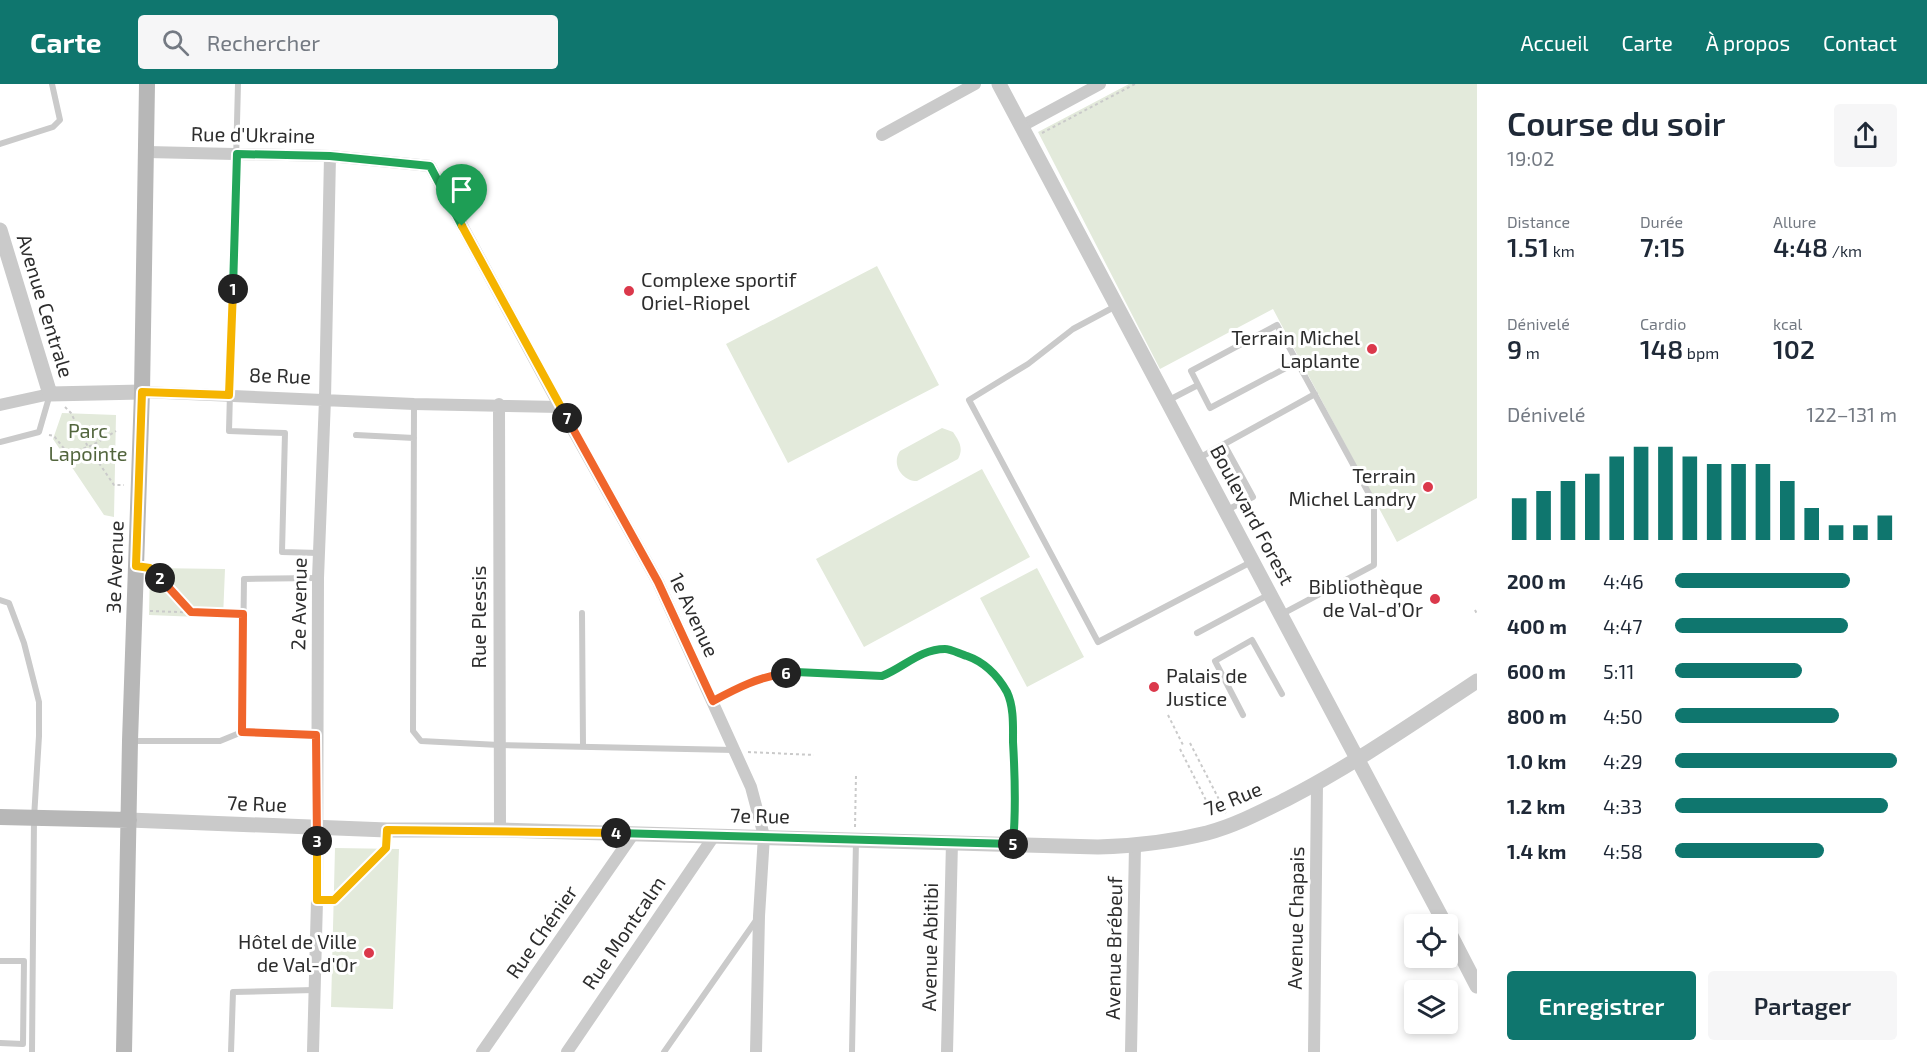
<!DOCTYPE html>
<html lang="fr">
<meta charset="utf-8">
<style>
:root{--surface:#fff;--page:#f6f6f7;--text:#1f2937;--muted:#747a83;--accent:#0f766e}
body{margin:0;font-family:"Exo 2",sans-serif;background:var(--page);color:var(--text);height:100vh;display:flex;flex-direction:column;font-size:22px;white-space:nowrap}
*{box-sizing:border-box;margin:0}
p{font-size:20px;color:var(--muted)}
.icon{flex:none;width:33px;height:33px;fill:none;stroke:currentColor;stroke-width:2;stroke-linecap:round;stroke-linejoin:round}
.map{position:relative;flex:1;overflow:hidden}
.panel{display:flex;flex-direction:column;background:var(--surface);width:450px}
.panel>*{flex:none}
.buttons{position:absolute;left:1404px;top:830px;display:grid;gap:12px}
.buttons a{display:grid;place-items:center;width:54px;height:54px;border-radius:6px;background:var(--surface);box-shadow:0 3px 9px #0003;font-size:30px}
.pin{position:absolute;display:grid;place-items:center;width:51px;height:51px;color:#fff;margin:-62px -26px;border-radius:50% 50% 50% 0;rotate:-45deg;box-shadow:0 0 6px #0007}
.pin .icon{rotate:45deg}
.km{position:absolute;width:30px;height:30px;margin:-15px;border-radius:50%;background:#222;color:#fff;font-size:16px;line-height:30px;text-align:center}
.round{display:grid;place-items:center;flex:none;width:63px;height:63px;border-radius:6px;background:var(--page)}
.overview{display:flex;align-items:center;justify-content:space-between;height:102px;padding:0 30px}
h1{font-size:33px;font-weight:600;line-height:45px}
.figures{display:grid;grid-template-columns:repeat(3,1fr);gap:9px;height:102px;padding:6px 30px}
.figures div{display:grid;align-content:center}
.figures b{font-size:26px;font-weight:600}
.figures small{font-size:16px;font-weight:400}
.figures p{font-size:16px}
.chart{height:168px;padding:12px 30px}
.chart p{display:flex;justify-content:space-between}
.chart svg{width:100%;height:108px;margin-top:6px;stroke:var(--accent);stroke-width:6}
.button{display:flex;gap:12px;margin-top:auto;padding:12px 30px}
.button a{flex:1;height:69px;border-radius:6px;background:var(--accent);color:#fff;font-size:24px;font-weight:600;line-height:69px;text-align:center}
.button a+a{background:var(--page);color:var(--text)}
ul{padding:0 30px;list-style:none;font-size:20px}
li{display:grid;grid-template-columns:96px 72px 1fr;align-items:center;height:45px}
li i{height:15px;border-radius:8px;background:var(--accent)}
header{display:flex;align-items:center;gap:36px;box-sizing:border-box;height:84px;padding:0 30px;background:var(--accent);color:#fff}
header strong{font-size:28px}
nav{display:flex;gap:33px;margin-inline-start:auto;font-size:21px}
.search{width:420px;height:54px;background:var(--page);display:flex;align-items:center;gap:15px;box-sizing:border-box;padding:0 21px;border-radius:6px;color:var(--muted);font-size:22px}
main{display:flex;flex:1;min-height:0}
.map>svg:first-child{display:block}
</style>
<header>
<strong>Carte</strong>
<div class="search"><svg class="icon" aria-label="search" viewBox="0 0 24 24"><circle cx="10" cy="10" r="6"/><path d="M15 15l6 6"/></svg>Rechercher</div>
<nav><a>Accueil</a><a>Carte</a><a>À propos</a><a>Contact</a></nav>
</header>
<main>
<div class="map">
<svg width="1477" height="968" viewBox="0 0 1477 968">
<rect width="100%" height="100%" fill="#fff"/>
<path fill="#e3eadb" d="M1129,0H1477V414L1397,458L1273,225L1160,285L1038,48Z
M877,182L939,301L788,379L726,260Z
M62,329L116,331L114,433L104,431L53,355Z
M942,344L953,348C959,357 964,364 958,375L917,397C902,397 891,380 900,367Z
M982,385L1030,473L864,563L816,475Z
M150,484L225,485L223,534L149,531Z
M1037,484L1084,573L1027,603L980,514Z
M335,764L399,765L393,925L331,923Z"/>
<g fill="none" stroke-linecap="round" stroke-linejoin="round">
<path stroke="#cacaca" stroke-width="2" stroke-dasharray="3 3" stroke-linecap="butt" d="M1042,49L1135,0
M65,323L71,329L88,363L114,401H124
M49,351L54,352L66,367C85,368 101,356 116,347
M150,484L191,528
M1475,526L1477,530
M150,527L235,530
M1168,631L1184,663
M1190,659L1226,729
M1180,665L1214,732
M748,668L814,671
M855,743L856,691
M328,816H334L386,764V758"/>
<path stroke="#cacaca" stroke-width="6" d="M238,0L229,347L285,349L282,468L319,469
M0,60L53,43L60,36L52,0
M1116,222L1073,245L1028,280L969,316L1098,558L1253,477
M1169,316L1198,301
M414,320L413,647L421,657L499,661L734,666
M356,351L414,354
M0,358L39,348L50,310
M1224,360L1253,413L1227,426
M1199,374L1315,310
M0,516L9,519L24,559L39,618V652L34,734L32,968
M582,529L583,662
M1282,530L1374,481V419L1277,241L1191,287L1210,324L1297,278
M1197,549L1270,510
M713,617C731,607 749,596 769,592C805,584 845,591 882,592C903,584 920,565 945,565C951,565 960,570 966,572C984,578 998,592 1007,608C1015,623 1013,642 1013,658C1015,692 1015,725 1013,760
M1243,631L1215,577L1252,556L1282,610
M316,651L242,648L244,495L318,494
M130,657H220L242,648
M0,877H24L23,960L0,959
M231,968L233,908L314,906
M664,968L757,835
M852,968L856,756"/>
<path stroke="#cacaca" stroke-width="12" d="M1022,42L1100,0
M882,51L975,0
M147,68L330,72L430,82L560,323L658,498L751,703L764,752L759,832L756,968
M142,308L414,320L560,323
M499,320L500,746
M0,321L50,310
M313,968L317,816L318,494L325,315L330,72
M482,968L634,749
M567,968L714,752
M947,968L952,758
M1131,968L1135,762
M1314,968L1317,700"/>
<path stroke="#cacaca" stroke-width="15" d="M999,0L1445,840
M0,146L50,310L142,308
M129,736L387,746H500L1098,763C1134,762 1171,758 1207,749C1234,742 1261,728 1287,715C1353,681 1415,638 1477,597
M1448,846L1477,902"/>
<path stroke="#b7b7b7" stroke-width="16" d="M0,733L129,736
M124,968L130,657L142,308L147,0"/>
</g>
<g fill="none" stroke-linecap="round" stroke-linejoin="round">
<g stroke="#fff" stroke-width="12">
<path id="split-1" d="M233,205L237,70L330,72L430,82L462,142"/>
</g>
<g stroke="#fff" stroke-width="12">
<path id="split-2" d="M160,494L150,484L136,482L142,308L229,311L233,205"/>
</g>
<g stroke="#fff" stroke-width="12">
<path id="split-3" d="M160,494L191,528L243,530L242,648L316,651L317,757"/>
</g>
<g stroke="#fff" stroke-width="12">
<path id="split-4" d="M317,757V816H334L386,764L387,746L616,749"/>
</g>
<g stroke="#fff" stroke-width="12">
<path id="split-5" d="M616,749L1013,760"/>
</g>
<g stroke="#fff" stroke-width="12">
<path id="split-6" d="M786,589L796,588L882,592C903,584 920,565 945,565C951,565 960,570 967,572C984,578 998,592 1007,608C1014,623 1013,642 1013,658C1015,692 1016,727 1013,760"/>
</g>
<g stroke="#fff" stroke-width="12">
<path id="split-7" d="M567,334L658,498L713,617C737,604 759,593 786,589"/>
</g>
<g stroke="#fff" stroke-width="12">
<path id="split-8" d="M462,142L567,334"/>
</g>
<use href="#split-1" stroke="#22a559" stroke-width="8"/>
<use href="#split-2" stroke="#f5b400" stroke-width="8"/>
<use href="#split-3" stroke="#f0652b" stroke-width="8"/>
<use href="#split-4" stroke="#f5b400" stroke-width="8"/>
<use href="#split-5" stroke="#22a559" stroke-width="8"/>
<use href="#split-6" stroke="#22a559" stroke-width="8"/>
<use href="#split-7" stroke="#f0652b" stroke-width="8"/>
<use href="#split-8" stroke="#f5b400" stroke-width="8"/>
</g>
<g fill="#db384b" stroke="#fff" stroke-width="2">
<circle cx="629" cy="207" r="6"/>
<circle cx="1372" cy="265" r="6"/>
<circle cx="1428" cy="403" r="6"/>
<circle cx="1435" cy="515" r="6"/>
<circle cx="1154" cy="603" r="6"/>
<circle cx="369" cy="869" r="6"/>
</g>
<g text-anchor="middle" stroke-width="6" stroke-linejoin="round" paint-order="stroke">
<g font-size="20" fill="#2d2d2d" stroke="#fff">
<text transform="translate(253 51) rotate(1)" y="7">Rue d'Ukraine</text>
<text transform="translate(45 222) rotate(73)" y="7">Avenue Centrale</text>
<text transform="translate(280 292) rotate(2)" y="7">8e Rue</text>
<text transform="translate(1252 431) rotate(62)" y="7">Boulevard Forest</text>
<text transform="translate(115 483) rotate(-88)" y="7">3e Avenue</text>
<text transform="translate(299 520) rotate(-89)" y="7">2e Avenue</text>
<text transform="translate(694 531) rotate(65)" y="7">1e Avenue</text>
<text transform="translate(479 533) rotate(-90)" y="7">Rue Plessis</text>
<text transform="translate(1233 715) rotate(-22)" y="7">7e Rue</text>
<text transform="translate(257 720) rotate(2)" y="7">7e Rue</text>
<text transform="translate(760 732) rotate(1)" y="7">7e Rue</text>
<text transform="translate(1296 834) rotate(-89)" y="7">Avenue Chapais</text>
<text transform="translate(542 848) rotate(-55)" y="7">Rue Chénier</text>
<text transform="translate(624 849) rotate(-56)" y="7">Rue Montcalm</text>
<text transform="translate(930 863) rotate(-89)" y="7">Avenue Abitibi</text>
<text transform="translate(1114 864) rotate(-89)" y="7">Avenue Brébeuf</text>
</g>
<g font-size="20" fill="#2d2d2d" stroke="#fff" text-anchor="end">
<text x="641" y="203" text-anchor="start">Complexe sportif<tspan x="641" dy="23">Oriel-Riopel</tspan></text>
<text x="1360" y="261">Terrain Michel<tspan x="1360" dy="23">Laplante</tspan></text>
<text x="1416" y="399">Terrain<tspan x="1416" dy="23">Michel Landry</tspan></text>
<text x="1423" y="510">Bibliothèque<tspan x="1423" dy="23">de Val-d’Or</tspan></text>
<text x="1166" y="599" text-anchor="start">Palais de<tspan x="1166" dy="23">Justice</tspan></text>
<text x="357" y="865">Hôtel de Ville<tspan x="357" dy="23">de Val-d'Or</tspan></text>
</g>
<g font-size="20" fill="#52653d" stroke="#fff">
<text x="88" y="354">Parc<tspan x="88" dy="23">Lapointe</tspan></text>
</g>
</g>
</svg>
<div class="buttons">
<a><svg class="icon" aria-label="locate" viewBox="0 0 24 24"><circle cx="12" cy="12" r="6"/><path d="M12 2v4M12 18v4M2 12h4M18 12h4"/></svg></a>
<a><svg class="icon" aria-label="layers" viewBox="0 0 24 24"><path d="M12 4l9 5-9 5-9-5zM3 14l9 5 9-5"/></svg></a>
</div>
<div class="pin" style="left:462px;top:142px;background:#1e9e55"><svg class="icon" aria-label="arrive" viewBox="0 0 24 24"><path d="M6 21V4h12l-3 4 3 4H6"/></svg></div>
<b class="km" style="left:233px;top:205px">1</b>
<b class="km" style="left:160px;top:494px">2</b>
<b class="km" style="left:317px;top:757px">3</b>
<b class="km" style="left:616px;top:749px">4</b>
<b class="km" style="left:1013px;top:760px">5</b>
<b class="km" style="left:786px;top:589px">6</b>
<b class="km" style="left:567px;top:334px">7</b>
</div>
<section class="panel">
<div class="overview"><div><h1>Course du soir</h1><p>19:02</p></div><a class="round"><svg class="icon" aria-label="share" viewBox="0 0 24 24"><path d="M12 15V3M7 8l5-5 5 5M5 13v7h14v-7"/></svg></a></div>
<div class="figures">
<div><p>Distance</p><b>1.51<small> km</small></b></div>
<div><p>Durée</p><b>7:15</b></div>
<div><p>Allure</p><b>4:48<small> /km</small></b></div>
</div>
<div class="figures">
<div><p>Dénivelé</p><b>9<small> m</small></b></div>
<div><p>Cardio</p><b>148<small> bpm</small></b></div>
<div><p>kcal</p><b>102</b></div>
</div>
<div class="chart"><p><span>Dénivelé</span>122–131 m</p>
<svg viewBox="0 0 160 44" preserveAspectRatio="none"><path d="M5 44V27M15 44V24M25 44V20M35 44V17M45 44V10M55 44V6M65 44V6M75 44V10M85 44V13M95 44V13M105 44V13M115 44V20M125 44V31M135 44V38M145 44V38M155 44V34"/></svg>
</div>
<ul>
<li><b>200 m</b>4:46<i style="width:79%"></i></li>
<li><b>400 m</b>4:47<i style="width:78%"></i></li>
<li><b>600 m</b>5:11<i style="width:57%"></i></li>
<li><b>800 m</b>4:50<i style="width:74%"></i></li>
<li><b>1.0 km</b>4:29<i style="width:100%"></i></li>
<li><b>1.2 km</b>4:33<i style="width:96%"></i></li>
<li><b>1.4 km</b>4:58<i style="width:67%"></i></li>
</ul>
<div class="button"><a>Enregistrer</a><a>Partager</a></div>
</section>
</main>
